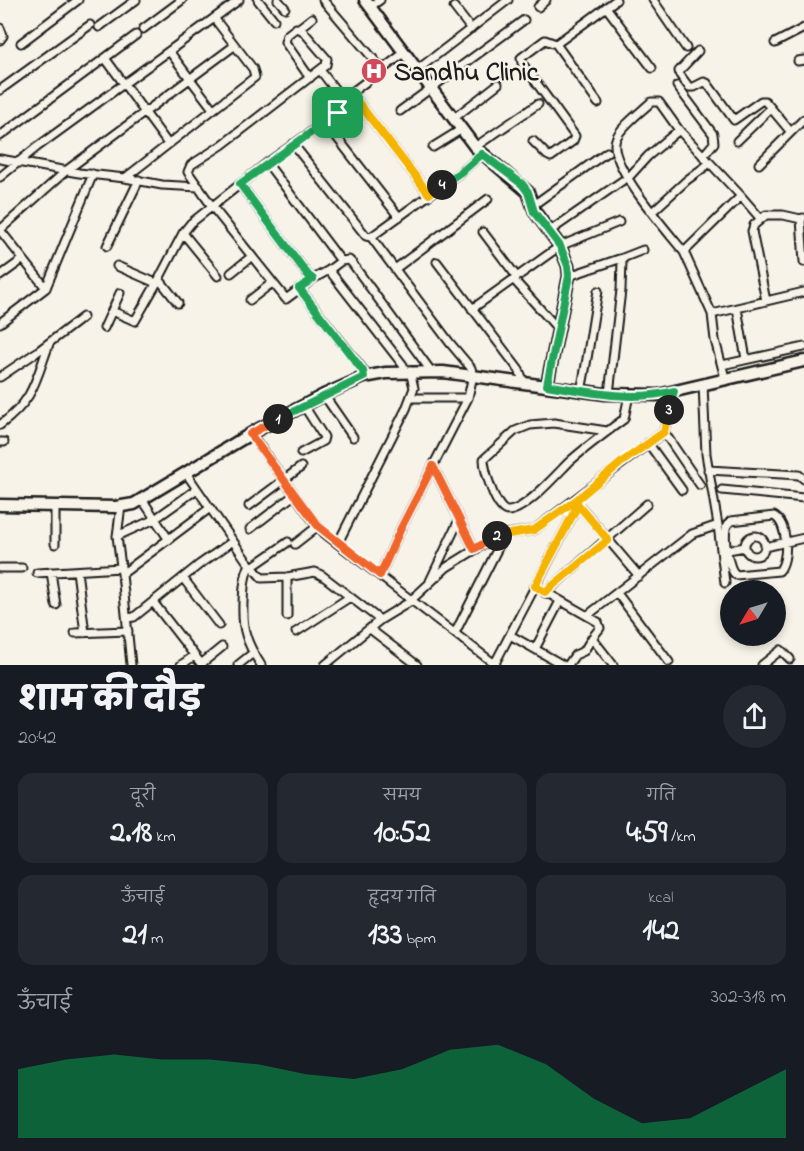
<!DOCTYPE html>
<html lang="hi">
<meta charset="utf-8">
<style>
:root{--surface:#171b24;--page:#242831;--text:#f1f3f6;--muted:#9ea1a6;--accent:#0b8043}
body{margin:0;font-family:"Indie Flower","Playpen Sans Deva",sans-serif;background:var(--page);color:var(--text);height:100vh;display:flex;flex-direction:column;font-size:22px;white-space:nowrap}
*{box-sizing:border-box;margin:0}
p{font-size:20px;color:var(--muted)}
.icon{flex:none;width:33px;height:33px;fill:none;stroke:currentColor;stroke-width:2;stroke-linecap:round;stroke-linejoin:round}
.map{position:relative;height:665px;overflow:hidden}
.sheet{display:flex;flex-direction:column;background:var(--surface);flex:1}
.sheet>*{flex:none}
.needle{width:39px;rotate:232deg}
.fabs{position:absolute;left:720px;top:580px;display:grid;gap:12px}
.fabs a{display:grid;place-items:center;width:66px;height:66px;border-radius:50%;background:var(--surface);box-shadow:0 3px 9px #0003;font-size:30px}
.pin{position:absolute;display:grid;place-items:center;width:51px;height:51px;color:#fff;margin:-26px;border-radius:12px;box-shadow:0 3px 9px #0006}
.km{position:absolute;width:30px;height:30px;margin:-15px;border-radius:50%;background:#222;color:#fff;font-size:16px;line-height:30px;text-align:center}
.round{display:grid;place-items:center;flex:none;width:63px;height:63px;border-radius:32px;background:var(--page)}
.head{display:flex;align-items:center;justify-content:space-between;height:102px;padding:0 18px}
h1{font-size:33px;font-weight:800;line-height:45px}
.stats{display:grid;grid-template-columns:repeat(3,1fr);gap:9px;height:102px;padding:6px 18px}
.stats div{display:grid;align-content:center;border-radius:15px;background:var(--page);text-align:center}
.stats b{font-size:30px;font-weight:800}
.stats small{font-size:16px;font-weight:400}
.stats p{font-size:16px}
.chart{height:168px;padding:12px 18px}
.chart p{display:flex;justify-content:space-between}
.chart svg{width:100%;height:108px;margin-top:6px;fill:var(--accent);opacity:.7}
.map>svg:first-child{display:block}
</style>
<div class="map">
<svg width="804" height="665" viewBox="0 0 804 665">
<rect width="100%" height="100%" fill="#f7f3e8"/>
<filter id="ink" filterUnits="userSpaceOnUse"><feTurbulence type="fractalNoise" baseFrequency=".0167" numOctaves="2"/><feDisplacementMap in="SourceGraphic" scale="12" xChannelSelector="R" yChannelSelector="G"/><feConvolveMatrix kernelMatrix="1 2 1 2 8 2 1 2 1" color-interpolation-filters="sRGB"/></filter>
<g filter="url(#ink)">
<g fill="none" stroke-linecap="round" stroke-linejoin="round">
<g stroke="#1c1c1c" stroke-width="11">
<path id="street" d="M258,0L274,20
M278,0L285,8
M323,0L382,69
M653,0L686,48
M370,7L380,0
M454,7L471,29
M538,7L546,0
M606,7L652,68
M99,27L136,0
M0,28L3,36L0,40
M299,28L312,18
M143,29L182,0
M21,43L78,0
M775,43L804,28
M556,44L598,103
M169,51L213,109
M698,51L679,71L680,75L689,87H694L704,82L707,83L734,120L761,101H765L790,131
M105,58L168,144
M798,61L804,60
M320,70L347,105
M417,70L508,0
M310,78L285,42L287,35L296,28L302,30L327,59L326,65L222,145L191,165L188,172L211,205L286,299L313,279
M677,86L713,134L714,143L703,156
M0,90L90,25
M351,93L429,194
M400,111L524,20
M454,118L498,84
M325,122L399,217
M0,136L136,35
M533,141L547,155L551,157L573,141L575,136L522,63L521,58L545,40L556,44L616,0
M737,141L771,108
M293,144L366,236L371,237
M433,147L462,129
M475,147L538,104
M0,159L79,173L125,178L162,185L199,187
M759,164L804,119
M0,177L37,147L239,0
M125,178L255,77L253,69L214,18
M628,178L648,156L679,130
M240,184L308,275L313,279L329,270L341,261L267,163
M532,206L607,152
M652,212L687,180L710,163
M803,218L801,219L804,262
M0,230L67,170L234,46
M0,230L46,288L0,323
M550,231L622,181
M483,232L517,277
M183,233L218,276
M107,246L139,180
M684,252C668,232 606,163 616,139C620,127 642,111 651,102H659L679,130L741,196
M620,259L643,250
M341,261L349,260L352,263L431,371
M437,262L519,370L524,382
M117,266L156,283
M395,269L488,199
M329,270L403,365L405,372
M231,273L251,257
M0,276L22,260
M569,276L619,259L622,261L621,290L609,394
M514,280L559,330
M46,288L93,174
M299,288L364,371V377
M250,300L272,283
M766,301L752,231L754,225L766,215H783L801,219
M178,303L159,279L183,233L191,223L267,163L338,113L347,105L351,93L404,53
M737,308L746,359
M472,309L560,246L619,222
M112,311L135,321L159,279
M712,314L804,292
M104,328L120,293
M722,365L804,347
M0,377L37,352L83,317
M725,378L715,340L712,314L684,252L741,196L760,218
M581,391C588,358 592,324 598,291
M324,395L353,437
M411,398H468
M0,425C34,400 35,382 49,344
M607,431L554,423L530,425L515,431L484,459C484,469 496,512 508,511C525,511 557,474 569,462C586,447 605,433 624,419L629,395
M664,432L700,485
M251,434L312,519L325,534L496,665
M0,442H4
M648,443L682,490
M301,453L323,441L324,437L304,406
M433,466L474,549
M708,470L799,475L804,479
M186,473L246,560L262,578L287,577L315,572L323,576L380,620
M722,490L804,498
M142,499L169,540
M577,503L639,576
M121,506L117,536L122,574L210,508
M249,506L301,467
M774,516C788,524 789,560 779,571L736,575C728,569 724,539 726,529C726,525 728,524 731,521Z
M718,525L725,583
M250,529L294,495
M745 546a10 10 0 1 1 20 0a10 10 0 1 1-20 0Z
M117,536L155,519L197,489
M338,543L406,409L414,388L410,371
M55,544V506
M295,544L318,526
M765,547L804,538
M728,550L745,547
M250,565C242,577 241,621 246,635C249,646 255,656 261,665
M252,567L288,542
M0,568H22
M77,571L85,633
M51,572L56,605
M37,573L121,568
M122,574L131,665
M380,575L401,528L468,398L473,375L471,368L450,343L371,237L465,169L482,154
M183,578L219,625
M430,581L459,520
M535,586L598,622L600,628L592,638L613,665
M545,593L647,504
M617,593L669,662
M153,602L202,665
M588,615L692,534L718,525L706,454L703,384
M287,616V577
M127,618L134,617L200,564L233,541
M370,629L417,665
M296,632L350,597
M75,633L128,631
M455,633L505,534
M510,635L563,665
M535,649L560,601
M201,664L222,647
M181,665L194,656
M238,665L253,653
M325,665L380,620L408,603L447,567L499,535L534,530L664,432L673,391
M494,665L578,505
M568,665L575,655L584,651L592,638
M762,665L781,650L790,659"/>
</g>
<g stroke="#1c1c1c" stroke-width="15">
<path id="secondary" d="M365,0L475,147L528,192L535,212L560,246L568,266L569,276L547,385
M0,505L116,507L134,504L257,430L326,394L364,377L386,373L443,372L605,394L658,395L804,361"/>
</g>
<use href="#street" stroke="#f7f3e8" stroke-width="7"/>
<use href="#secondary" stroke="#f7f3e8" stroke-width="10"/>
</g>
</g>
<g fill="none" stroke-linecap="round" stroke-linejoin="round" filter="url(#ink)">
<g stroke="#fff" stroke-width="12">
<path id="split-1" d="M278,419L364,377L363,371L299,288L313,279L308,275L240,184L338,113"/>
</g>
<g stroke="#fff" stroke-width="12">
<path id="split-2" d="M278,419L250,434L318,526L380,575L401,528L433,466L474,549L497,536"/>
</g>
<g stroke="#fff" stroke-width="12">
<path id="split-3" d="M497,536L534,530L575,501L578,505L535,586L545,592L608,540L575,501L622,462L664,432L669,410"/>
</g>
<g stroke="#fff" stroke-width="12">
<path id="split-4" d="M442,185L465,169L482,154L522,184L528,192L534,212L560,246L568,266L569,276L547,385C588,392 633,402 674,391L669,410"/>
</g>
<g stroke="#fff" stroke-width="12">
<path id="split-5" d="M338,113L347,105L351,93L429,194L442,185"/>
</g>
<use href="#split-1" stroke="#22a559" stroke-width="8"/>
<use href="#split-2" stroke="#f0652b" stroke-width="8"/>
<use href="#split-3" stroke="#f5b400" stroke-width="8"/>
<use href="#split-4" stroke="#22a559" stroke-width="8"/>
<use href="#split-5" stroke="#f5b400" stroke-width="8"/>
</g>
<defs>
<g id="hospital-disc" transform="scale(1.35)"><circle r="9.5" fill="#d1495b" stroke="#f7f3e8"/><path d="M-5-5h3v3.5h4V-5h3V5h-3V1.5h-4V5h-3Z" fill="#fff"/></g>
</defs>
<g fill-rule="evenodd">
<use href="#hospital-disc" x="374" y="71"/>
</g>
<g text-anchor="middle" stroke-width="5" stroke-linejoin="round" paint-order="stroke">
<g font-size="26" font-weight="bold" fill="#1c1c1c" stroke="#f7f3e8" text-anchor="start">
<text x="394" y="80">Sandhu Clinic</text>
</g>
</g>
</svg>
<div class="fabs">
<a><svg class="needle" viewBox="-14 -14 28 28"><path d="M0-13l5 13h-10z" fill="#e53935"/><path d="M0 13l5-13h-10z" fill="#9ea1a6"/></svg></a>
</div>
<div class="pin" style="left:338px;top:113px;background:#1e9e55"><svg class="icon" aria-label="arrive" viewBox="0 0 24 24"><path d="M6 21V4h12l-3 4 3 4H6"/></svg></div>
<b class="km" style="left:278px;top:419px">1</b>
<b class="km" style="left:497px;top:536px">2</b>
<b class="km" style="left:669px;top:410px">3</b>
<b class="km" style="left:442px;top:185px">4</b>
</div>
<section class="sheet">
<div class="head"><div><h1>शाम की दौड़</h1><p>20:42</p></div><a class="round"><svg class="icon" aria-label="share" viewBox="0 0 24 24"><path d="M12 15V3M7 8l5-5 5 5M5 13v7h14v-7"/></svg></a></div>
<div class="stats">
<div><p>दूरी</p><b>2.18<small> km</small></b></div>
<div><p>समय</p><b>10:52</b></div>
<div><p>गति</p><b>4:59<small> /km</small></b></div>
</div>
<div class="stats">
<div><p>ऊँचाई</p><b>21<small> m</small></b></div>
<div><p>हृदय गति</p><b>133<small> bpm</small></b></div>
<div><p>kcal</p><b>142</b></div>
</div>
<div class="chart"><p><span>ऊँचाई</span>302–318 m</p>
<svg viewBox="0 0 160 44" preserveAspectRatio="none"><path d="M0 44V16L10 12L20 10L30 12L40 12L50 14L60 18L70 20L80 16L90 8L100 6L110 14L120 28L130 38L140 36L150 26L160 16V44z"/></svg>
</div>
</section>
